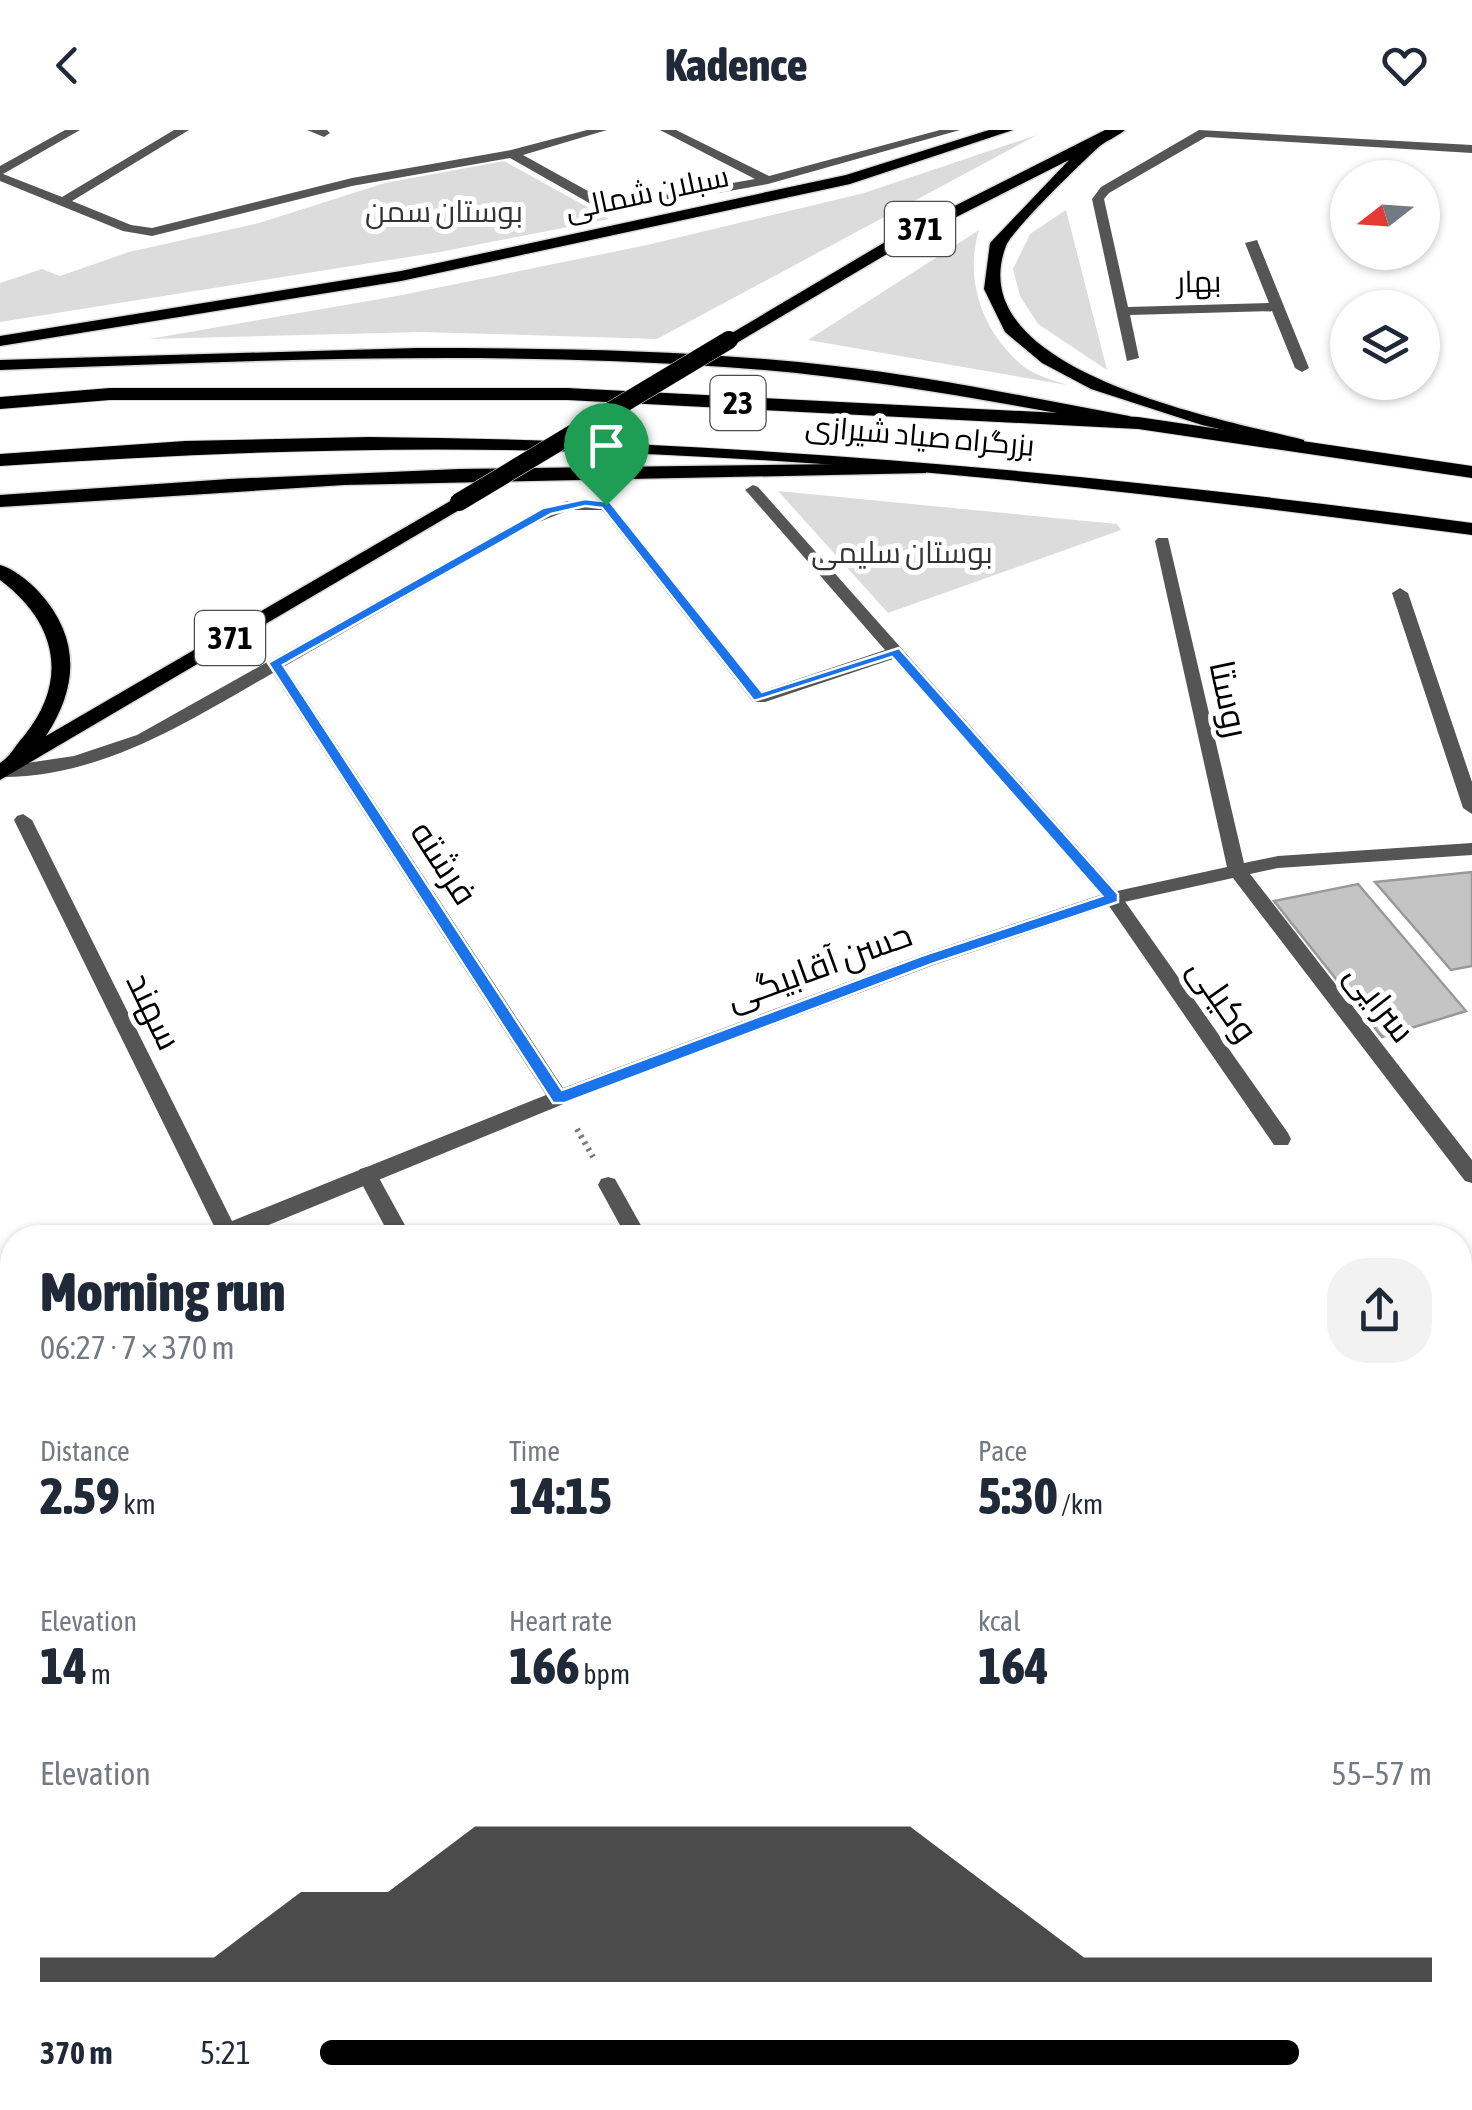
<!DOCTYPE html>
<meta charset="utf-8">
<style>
:root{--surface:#fff;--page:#f2f2f3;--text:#1f2937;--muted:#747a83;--accent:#000}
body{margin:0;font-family:"Asap Condensed",Cairo,sans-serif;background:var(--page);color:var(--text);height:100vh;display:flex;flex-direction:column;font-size:38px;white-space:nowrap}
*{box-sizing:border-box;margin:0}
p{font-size:32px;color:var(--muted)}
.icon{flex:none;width:55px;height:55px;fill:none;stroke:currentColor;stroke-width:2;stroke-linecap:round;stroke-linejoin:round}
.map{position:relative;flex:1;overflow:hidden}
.side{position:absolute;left:0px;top:1095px;width:1472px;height:885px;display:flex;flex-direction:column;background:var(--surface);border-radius:40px 40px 0 0;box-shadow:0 2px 8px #0004}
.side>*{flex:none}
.needle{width:65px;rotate:253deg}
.tools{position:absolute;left:1330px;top:30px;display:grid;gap:20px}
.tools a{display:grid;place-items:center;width:110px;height:110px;border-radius:50%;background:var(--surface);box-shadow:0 2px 8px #0004;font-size:50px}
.pin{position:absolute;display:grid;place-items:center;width:85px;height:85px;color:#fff;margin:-102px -42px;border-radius:50% 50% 50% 0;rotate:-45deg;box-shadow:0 0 10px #0007}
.pin .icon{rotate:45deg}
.round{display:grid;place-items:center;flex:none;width:105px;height:105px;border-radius:40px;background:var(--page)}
.overview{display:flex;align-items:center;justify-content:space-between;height:170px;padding:0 40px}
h1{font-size:55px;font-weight:800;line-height:75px}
.figures{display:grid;grid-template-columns:repeat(3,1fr);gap:15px;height:170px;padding:10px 40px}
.figures div{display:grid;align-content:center}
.figures b{font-size:50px;font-weight:800}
.figures small{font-size:28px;font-weight:400}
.figures p{font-size:28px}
.chart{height:280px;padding:20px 40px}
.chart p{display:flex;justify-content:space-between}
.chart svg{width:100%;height:180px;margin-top:10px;fill:var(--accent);opacity:.7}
ul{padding:0 40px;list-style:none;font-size:32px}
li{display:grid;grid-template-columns:160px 120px 1fr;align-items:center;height:75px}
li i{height:25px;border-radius:12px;background:var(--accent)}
header{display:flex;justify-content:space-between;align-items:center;height:130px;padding:0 40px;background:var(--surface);font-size:45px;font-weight:800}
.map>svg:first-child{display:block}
</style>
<header><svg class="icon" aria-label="back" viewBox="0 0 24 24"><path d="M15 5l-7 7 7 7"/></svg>Kadence<svg class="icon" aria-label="heart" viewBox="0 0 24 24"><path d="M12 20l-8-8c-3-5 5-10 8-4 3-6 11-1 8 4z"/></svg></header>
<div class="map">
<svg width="1472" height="1980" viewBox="0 0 1472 1980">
<rect width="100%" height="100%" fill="#fff"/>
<path fill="#dcdcdc" d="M1037,5L657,209L422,202L149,209L397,166L647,115L864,63Z
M504,31L609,89L440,122L0,192V153L42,139L60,146L129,122L259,93L385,53Z
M1066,80L1107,240L1038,194L1020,166L1013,139L1030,104Z
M979,100C964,149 982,202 1023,236C1034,245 1053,250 1067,255L808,210Z
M778,361L1117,394L1121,400L888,483Z"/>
<path fill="#c4c4c4" stroke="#999" stroke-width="2.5" d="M1472,742V836L1451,840L1375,752Z
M1358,754L1466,881L1382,907L1274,771Z"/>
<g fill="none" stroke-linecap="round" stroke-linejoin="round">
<g stroke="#dbdbdb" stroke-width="3">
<path id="primary" d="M989,0H1013L850,54L401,151L0,216V206L401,141L846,45Z
M1105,0H1125C1117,7 1107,10 1100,16C1084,30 1011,101 1006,116C958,242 1226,290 1304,310V318L1202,295L1091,259L1042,233L1005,202L984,159L990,113L1069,30L909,111L735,214L720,210L897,105Z
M416,218C556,218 696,220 835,236C934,247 1031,268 1129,286L1138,291L1129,296C995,272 862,246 725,237C484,220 242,231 0,240V230Z
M919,333L926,335V343L344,355L0,377V365L229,349L459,339Z
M459,366L466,368V376L0,650V633C10,627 14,617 24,606C70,549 56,492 0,450V435C14,439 29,451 39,462C80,507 79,556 46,606Z"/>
</g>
<g stroke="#dbdbdb" stroke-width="2">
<path id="trunk" d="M110,258H567L1138,287L1472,336V348L1138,299L567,270H110L0,279V267Z
M369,307C740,310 1105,344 1472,393V405C1167,365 860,328 552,321C368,316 184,324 0,336V324L185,311Z"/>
</g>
<path stroke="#777" stroke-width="6" stroke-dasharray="2.5 5" stroke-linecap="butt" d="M577,999L593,1027"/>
<path fill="#555" fill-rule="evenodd" d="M1113,761L1119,763L1288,1003L1291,1009L1288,1015H1274L1107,773L1104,768Z
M367,1037L374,1039L412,1108H391L357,1045L360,1039Z"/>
<path fill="#555" fill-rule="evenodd" d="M65,0H80L3,44L62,67L174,0H189L72,71L131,95L152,98L352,48L511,20L587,0H607L523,25L606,71L625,72L755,49L660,0H676L769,46L940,0H960L768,54L625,80L598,78L510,28L352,56L152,106L123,101L0,51V36Z
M307,0H327L330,3L324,7Z
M1199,0L1472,15V23L1206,7L1109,63L1104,69L1128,177L1269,173L1245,113L1257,110L1309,238L1302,242L1295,238L1272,181L1130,185L1139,228L1127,231L1092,69L1101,57Z
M753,355L758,357L1117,761L1227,737L1155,411L1158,408H1168L1244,733L1278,726L1472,713V725L1278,738L1250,744L1472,1030V1053L1465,1051L1233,748L1115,774L934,835L566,973L237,1108H203L206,1102L215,1098L14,690L17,686L23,684L32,690L232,1091L546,965L273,543C188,591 102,648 0,647V637L74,626L137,605L524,388L567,371L611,372L762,561L885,520L748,363L745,360ZM569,380H602L753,572H765L893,529L1100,765L920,825L563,958L285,536L534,394Z
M1400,458L1408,463L1472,652V684L1463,678L1392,463Z
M608,1047L615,1049L648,1108H627L598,1055L601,1049Z
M1472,1148V1166L1460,1170V1152Z
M12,1179V1197L0,1202V1183Z
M1472,1497V1520L1460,1525V1502Z
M60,1968H102L94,1980H51L55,1970Z
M360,1968H388L392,1980H364Z
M848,1968H876L882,1980H853Z
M963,1968H1006L997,1980H953L957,1970Z
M1114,1968H1143L1149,1980H1119Z
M1382,1968H1422L1414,1980H1373Z"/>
<use href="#primary" fill="#000" fill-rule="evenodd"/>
<use href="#trunk" fill="#000" fill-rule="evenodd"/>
<g stroke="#dbdbdb" stroke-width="19" stroke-linecap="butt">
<path id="primary-bridge" d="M459,372L729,210"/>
</g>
<use href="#primary-bridge" stroke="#000" stroke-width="18"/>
</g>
<path fill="#1a73e8" stroke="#fff" stroke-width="2.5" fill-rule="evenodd" d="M585,369L610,372L762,562L899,518L1118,764V772L932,834L565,973H553L268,533L543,378ZM585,376L602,378L754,571L892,527L1102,766L921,826L562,960L283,535L551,384Z"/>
<g text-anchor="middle" stroke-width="10" stroke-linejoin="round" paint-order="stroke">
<g font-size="30" fill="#000" stroke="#fff">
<text transform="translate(647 63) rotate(-12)" y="10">سبلان شمالی</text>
<text transform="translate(1199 152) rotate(-1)" y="10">بهار</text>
<text transform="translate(920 306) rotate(5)" y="10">بزرگراه صیاد شیرازی</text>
</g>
<g font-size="30" fill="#333" stroke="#fff">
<text x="444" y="92">بوستان سمن</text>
<text x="902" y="433">بوستان سلیمی</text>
</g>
<g fill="#fff" stroke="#4c4c4c" stroke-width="2.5">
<rect x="885" y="72" width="70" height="54" rx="8"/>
<rect x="710.5" y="246" width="55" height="54" rx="8"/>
<rect x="195" y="481" width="70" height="54" rx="8"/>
</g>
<g font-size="32" font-weight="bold" fill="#000">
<text x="920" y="110">371</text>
<text x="738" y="284">23</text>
<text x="230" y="519">371</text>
</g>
<g font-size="35" fill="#000" stroke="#fff">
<text transform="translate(1229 569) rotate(78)" y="12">روستا</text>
<text transform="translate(444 733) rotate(57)" y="12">فرشته</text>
<text transform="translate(819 836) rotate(-20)" y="12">حسن آقابیگی</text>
<text transform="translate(1223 870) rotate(55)" y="12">وکیلی</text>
<text transform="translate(1380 873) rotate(52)" y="12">سرایی</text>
<text transform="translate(154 881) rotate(64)" y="12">سهند</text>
</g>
</g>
</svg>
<div class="tools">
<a><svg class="needle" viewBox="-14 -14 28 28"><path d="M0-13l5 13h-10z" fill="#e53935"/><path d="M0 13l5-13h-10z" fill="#747a83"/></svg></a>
<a><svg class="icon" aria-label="layers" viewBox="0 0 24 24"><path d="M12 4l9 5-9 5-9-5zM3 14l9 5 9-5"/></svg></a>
</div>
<div class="pin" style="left:606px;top:375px;background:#1e9e55"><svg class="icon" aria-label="arrive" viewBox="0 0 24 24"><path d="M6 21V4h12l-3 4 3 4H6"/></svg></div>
<section class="side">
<div class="overview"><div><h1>Morning run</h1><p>06:27 · 7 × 370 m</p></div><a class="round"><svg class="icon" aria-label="share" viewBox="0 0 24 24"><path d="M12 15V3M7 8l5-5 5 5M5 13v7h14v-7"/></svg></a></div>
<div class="figures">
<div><p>Distance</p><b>2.59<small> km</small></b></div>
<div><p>Time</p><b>14:15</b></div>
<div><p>Pace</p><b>5:30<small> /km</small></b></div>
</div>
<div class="figures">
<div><p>Elevation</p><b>14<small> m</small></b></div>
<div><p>Heart rate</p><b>166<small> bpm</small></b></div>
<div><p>kcal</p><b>164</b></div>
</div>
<div class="chart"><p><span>Elevation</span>55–57 m</p>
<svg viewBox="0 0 160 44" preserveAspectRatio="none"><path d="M0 44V38L10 38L20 38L30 22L40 22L50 6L60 6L70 6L80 6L90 6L100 6L110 22L120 38L130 38L140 38L150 38L160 38V44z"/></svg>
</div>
<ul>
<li><b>370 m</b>5:21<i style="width:88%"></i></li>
</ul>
</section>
</div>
